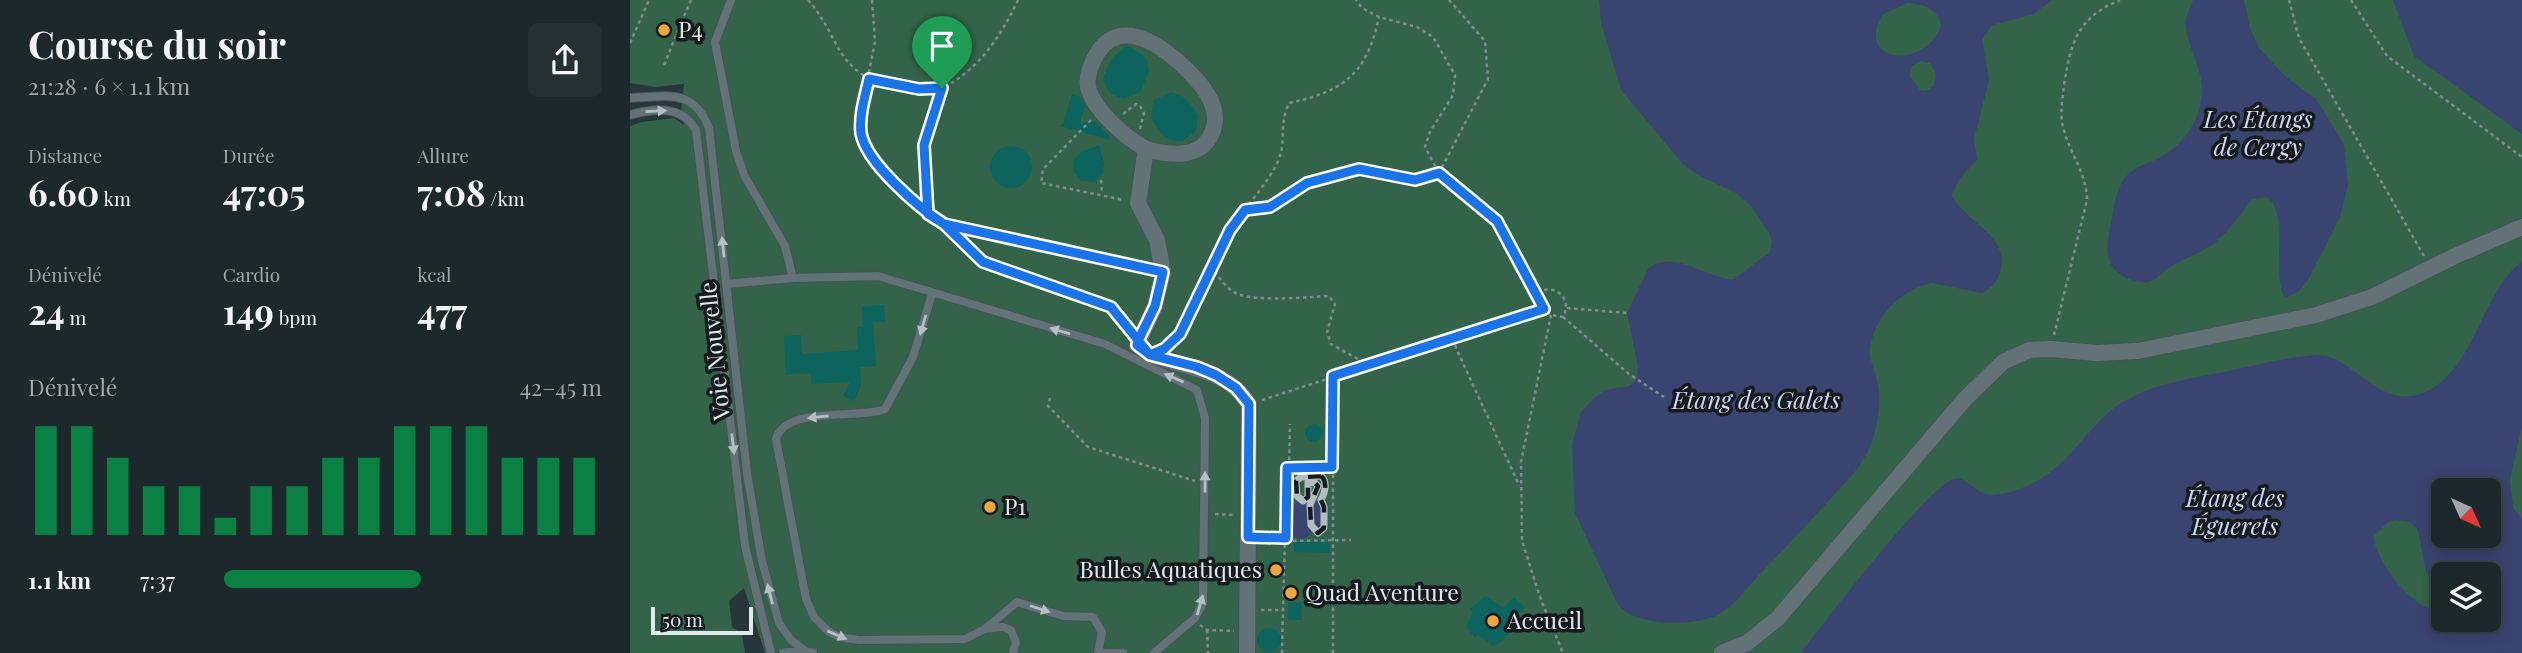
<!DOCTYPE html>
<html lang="fr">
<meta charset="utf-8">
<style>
:root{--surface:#1d282c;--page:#253034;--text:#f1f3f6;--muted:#a0a6a9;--line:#3b4448;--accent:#0b8043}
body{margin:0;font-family:"Playfair Display",serif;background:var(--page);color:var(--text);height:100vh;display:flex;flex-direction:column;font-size:26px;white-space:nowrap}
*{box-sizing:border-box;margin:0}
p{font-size:23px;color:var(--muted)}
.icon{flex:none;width:38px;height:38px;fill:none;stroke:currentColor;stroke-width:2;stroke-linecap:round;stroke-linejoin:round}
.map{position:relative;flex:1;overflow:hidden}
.side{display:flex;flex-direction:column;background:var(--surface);width:630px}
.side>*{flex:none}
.needle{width:46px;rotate:135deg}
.tools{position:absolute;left:1801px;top:478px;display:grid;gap:14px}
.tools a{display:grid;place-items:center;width:70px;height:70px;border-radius:10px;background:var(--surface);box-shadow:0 4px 18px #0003,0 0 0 2px var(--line);font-size:35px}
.scale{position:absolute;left:21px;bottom:18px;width:102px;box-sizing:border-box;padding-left:7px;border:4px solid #e0e9ec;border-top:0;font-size:19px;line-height:24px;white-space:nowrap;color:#e0e9ec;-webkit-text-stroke:5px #161c1e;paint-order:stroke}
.pin{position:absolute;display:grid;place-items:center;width:60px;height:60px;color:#fff;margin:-72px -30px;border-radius:50% 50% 50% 0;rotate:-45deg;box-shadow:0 0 7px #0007}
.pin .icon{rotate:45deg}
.round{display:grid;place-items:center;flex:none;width:74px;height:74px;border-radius:10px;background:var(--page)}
.summary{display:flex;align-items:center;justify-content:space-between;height:119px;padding:0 28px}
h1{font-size:38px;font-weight:700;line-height:52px}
.stats{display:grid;grid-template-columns:repeat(3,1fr);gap:10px;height:119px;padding:7px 28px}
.stats div{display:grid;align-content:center}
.stats b{font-size:35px;font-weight:700}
.stats small{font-size:19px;font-weight:400}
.stats p{font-size:19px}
.chart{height:196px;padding:14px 28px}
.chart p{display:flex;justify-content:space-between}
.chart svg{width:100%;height:126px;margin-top:7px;stroke:var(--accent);stroke-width:6}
ul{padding:0 28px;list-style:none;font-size:23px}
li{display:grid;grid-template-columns:112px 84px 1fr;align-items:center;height:52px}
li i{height:18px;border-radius:9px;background:var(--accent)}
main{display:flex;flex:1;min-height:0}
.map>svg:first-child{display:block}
</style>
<main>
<section class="side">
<div class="summary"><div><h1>Course du soir</h1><p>21:28 · 6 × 1.1 km</p></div><a class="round"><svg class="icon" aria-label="share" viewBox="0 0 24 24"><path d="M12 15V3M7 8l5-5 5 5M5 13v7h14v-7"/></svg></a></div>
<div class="stats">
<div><p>Distance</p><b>6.60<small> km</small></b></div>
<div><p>Durée</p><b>47:05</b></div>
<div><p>Allure</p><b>7:08<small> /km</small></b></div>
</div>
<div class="stats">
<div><p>Dénivelé</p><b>24<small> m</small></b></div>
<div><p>Cardio</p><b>149<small> bpm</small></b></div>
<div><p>kcal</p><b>477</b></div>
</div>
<div class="chart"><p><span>Dénivelé</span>42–45 m</p>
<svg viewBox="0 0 160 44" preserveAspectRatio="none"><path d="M5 44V6M15 44V6M25 44V17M35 44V27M45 44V27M55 44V38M65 44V27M75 44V27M85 44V17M95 44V17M105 44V6M115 44V6M125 44V6M135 44V17M145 44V17M155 44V17"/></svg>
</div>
<ul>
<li><b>1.1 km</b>7:37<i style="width:52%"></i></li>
</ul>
</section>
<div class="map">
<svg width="1892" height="653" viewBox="0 0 1892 653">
<rect width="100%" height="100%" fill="#27363a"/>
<path fill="#336449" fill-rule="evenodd" d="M0,0H1892V653H135L114,588L99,601L102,627L112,634L115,653H0V126L12,122L44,118L54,125L51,112L54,84L25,87L0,83ZM1813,490H1858V536H1813ZM1813,574H1858V620H1813Z"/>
<path fill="#3a4470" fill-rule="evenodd" d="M969,0H1422L1404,14L1362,25L1352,40L1359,80L1344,139L1347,159L1329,180L1322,195C1334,222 1382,236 1370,272C1367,282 1361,288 1352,293L1302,283C1271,289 1244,317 1240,349C1239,360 1245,370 1247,380C1253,402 1247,432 1237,453C1229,469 1216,482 1204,495C1179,523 1153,550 1127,577C1116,589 1104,606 1089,614C1066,627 1006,627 988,605L945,513L942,444L951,412L963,399L975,390L1000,386L1007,378L1008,366L997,313L1018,269C1042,247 1078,280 1104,279L1140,252L1142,242L1139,233L1121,206L1106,193L1068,175L1052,163L991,90L971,23ZM1277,3C1292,4 1310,9 1311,26C1295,70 1225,64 1252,15ZM1291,61L1300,63L1306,74L1304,86L1296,91L1290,90L1280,76L1282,66Z
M1563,0H1614L1620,28L1629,48L1656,77L1686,99L1714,144L1718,185L1710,217L1678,280L1668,292L1657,297L1654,296C1641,270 1660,213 1637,197L1622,199C1610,214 1600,231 1584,243C1566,257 1547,259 1530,275C1524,282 1515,284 1506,281C1470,272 1476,246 1482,218C1484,206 1486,193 1492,182C1501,168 1513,165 1527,159C1545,151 1562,132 1568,113C1582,73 1554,50 1556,20C1557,13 1561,6 1563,0Z
M1763,0H1892V134L1784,56Z
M1892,261V426L1880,480L1883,508L1892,518V653H1171C1193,624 1297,487 1324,479C1335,475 1345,492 1356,494C1373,497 1392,489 1407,481C1440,462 1453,435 1479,412C1514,383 1561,379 1603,370C1630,364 1658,357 1686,355C1725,353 1751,418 1801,389C1845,365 1851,294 1892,261ZM1813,490H1858V536H1813ZM1765,520L1780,522L1788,530L1795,567L1803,589L1802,609C1781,607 1743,557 1744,536L1757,523ZM1813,574H1858V620H1813Z"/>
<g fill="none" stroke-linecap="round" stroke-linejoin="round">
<path stroke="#3a4470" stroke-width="14" d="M674,508L678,519L685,518L686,509L689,508L688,526L677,527L671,533L667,529L666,510Z"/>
</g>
<path fill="#0d635d" d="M496,46L501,47L516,58L519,72L510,92L494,99L481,94L475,85L474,76L482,58Z
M541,92L556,98L568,115L566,131L552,141L542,140L533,136L521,119L523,101Z
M442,94L450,97L455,106L450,123L466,122L479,135L480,140L430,126L433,124Z
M469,145L474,164L473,173L464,182L451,181L443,171L444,159L451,152Z
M360 167a21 21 0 1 1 42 0a21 21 0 1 1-42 0Z
M254,305L255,322H243L246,366L230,367L231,385L224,401L213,396L220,382L181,384V373L156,375L154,336L171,335L172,354L228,350L227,327H233L232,306Z
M675 433a9 9 0 1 1 18 0a9 9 0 1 1-18 0Z
M664,542H700V553L664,552Z
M856,596L873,608L884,597L895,608L885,619L890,623L871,642L864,646L848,635L845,638L836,626L843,612L840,609Z
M672,602V620H658V603Z
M627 640a12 12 0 1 1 24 0a12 12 0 1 1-24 0Z"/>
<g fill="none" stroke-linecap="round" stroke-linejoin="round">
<g stroke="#465356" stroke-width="10">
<path id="lane" d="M101,0L85,42L106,151L114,175L155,246L163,278
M0,98C36,97 63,87 79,128L117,473L132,561L149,623L161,640L174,650
M0,115C24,108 52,105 66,130L115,546L141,653
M97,284L163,278L248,276L475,344L567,390L575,418L573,603L565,618L524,653
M302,294L283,357L255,409C228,420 156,405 146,439L176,599L184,617L198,631L209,637L229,640L335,639L355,629L387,602L433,616L463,617L472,632L468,653
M355,629L373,627L381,630L386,643L383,653
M153,653L170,650L183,653
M473,653H493"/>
</g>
<g stroke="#465356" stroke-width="18">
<path id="street" d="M516,149C496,138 464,111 458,87C456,76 462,61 468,52C494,13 540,52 562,75C575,88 589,108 584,127C575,160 541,156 516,149L508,203L527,240L533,272L525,306L507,345C541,371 592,361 619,404L617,653
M1092,653L1117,643L1148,618L1334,400L1373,362L1399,350L1421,349L1466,353L1508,351L1686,315L1742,297L1825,256L1892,227"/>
</g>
<path stroke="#808c8f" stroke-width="2.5" stroke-dasharray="3.5 3.5" stroke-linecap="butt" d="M61,0L52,21L76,37
M178,0C192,15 200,34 210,51C233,88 271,91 311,88
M242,0L245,42L231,112V135L242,159L298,214
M388,0C371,36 349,70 312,88L294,145L298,214L314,224L353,262L481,307L499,330
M819,0L855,41L858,79L809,173L867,221L914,309L921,315L933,317C941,302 931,287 914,290L909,296L914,309
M1659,0L1669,38L1794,256
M1721,0L1757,56L1892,157
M0,43L19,0
M34,65L52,21
M493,114L506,104L510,106L514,113L510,129
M461,120L413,169L411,183L494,200
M471,180L472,194
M615,210C627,192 649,170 652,147C654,129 651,121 659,103C715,91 737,73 749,17
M317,225L519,269
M582,265C587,276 596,289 608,294C627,302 678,297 699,296L705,304L697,332L701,344L737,364
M937,308L997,313
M921,315L891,462L892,541L911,600L933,653
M933,317L999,374L1034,397
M1424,335L1457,200C1457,176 1442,156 1435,134C1429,117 1432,102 1434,85C1441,42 1447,18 1490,0
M822,339L889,485
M537,346L550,334L600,231L615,210L640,207L677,183L729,169L785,180L809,173L795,147L800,132L823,95L825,75L803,37L787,27L749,17L732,8L726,0
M420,398L418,406L458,447L565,481
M632,400L914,309
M659,467L660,424
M585,514L603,515
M632,538H656
M656,541L721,540
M631,610H653L657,468L702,467
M570,625L577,630L604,631
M577,630L578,653
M652,653L653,610
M703,653V376"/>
<use href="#lane" stroke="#627276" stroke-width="8"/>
<use href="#street" stroke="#627276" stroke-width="16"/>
<g stroke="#b3bdc0" stroke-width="7">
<path id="rail" d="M691,476C698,482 695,493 691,500L694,507V528L688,533L681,525L680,505L688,486L684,482L678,483V497L673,501L667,496L666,481L671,477Z"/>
</g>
<use href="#rail" stroke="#161c1e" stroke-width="4.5" stroke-dasharray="13" stroke-linecap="butt"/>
</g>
<defs><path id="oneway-solid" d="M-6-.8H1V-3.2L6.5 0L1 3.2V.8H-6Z" transform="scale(1.75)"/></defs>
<g fill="#b4bfc3">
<use href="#oneway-solid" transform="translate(26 111) rotate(-3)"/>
<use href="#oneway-solid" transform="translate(93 247) rotate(-96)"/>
<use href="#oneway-solid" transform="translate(293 325) rotate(106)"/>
<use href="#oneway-solid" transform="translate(430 331) rotate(-164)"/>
<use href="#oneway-solid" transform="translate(544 378) rotate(-157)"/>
<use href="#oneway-solid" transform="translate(188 417) rotate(174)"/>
<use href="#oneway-solid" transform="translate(103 444) rotate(83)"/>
<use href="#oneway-solid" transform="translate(575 482) rotate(-90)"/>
<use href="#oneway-solid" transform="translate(140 594) rotate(-104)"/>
<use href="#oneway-solid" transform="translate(570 605) rotate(-74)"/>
<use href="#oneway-solid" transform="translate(410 609) rotate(18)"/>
<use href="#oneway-solid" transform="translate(207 635) rotate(23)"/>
</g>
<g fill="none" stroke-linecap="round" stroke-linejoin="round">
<g stroke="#fff" stroke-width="14">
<path id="route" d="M312,88L294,145L298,214L314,224L353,262L481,307L520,355L567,367L586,375L606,388L619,404L618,537L656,538L657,468L702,467L703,376L914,309L867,221L809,173L785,180L729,169L677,183L640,207L615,210L600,230L550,334L534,349L520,355L507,345L509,339L525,306L533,272L314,224C289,208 236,163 231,133C229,115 235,97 239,79L289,89L312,88"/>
</g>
<use href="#route" stroke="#1a73e8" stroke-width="9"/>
</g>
<g fill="#f0a63f" stroke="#161c1e" stroke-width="2.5">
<circle cx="34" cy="30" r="7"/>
<circle cx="360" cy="507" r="7"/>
<circle cx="646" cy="570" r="7"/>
<circle cx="661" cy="593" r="7"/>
<circle cx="863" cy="621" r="7"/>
</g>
<g text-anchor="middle" stroke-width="7" stroke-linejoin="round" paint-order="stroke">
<g font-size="23" fill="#e0e9ec" stroke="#161c1e" text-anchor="start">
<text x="48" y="38">P4</text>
<text x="374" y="515">P1</text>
<text x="632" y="578" text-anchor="end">Bulles Aquatiques</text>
<text x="675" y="601">Quad Aventure</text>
<text x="877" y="629">Accueil</text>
</g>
<g font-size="23" fill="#e0e9ec" stroke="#161c1e">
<text transform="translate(85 351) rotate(-96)" y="8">Voie Nouvelle</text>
</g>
<g font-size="24" font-style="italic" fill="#ced7f5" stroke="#161c1e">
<text x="1628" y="128">Les Étangs<tspan x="1628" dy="28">de Cergy</tspan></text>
<text x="1126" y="409">Étang des Galets</text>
<text x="1605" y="507">Étang des<tspan x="1605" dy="28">Éguerets</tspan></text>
</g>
</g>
</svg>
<div class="tools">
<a><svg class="needle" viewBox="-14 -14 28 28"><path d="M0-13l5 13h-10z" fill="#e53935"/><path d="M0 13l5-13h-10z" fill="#a0a6a9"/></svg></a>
<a><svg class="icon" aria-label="layers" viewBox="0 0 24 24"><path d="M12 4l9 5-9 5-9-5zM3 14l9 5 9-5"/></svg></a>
</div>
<div class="scale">50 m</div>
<div class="pin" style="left:312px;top:88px;background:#1e9e55"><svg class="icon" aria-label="arrive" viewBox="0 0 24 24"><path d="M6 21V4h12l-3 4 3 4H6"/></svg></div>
</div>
</main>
